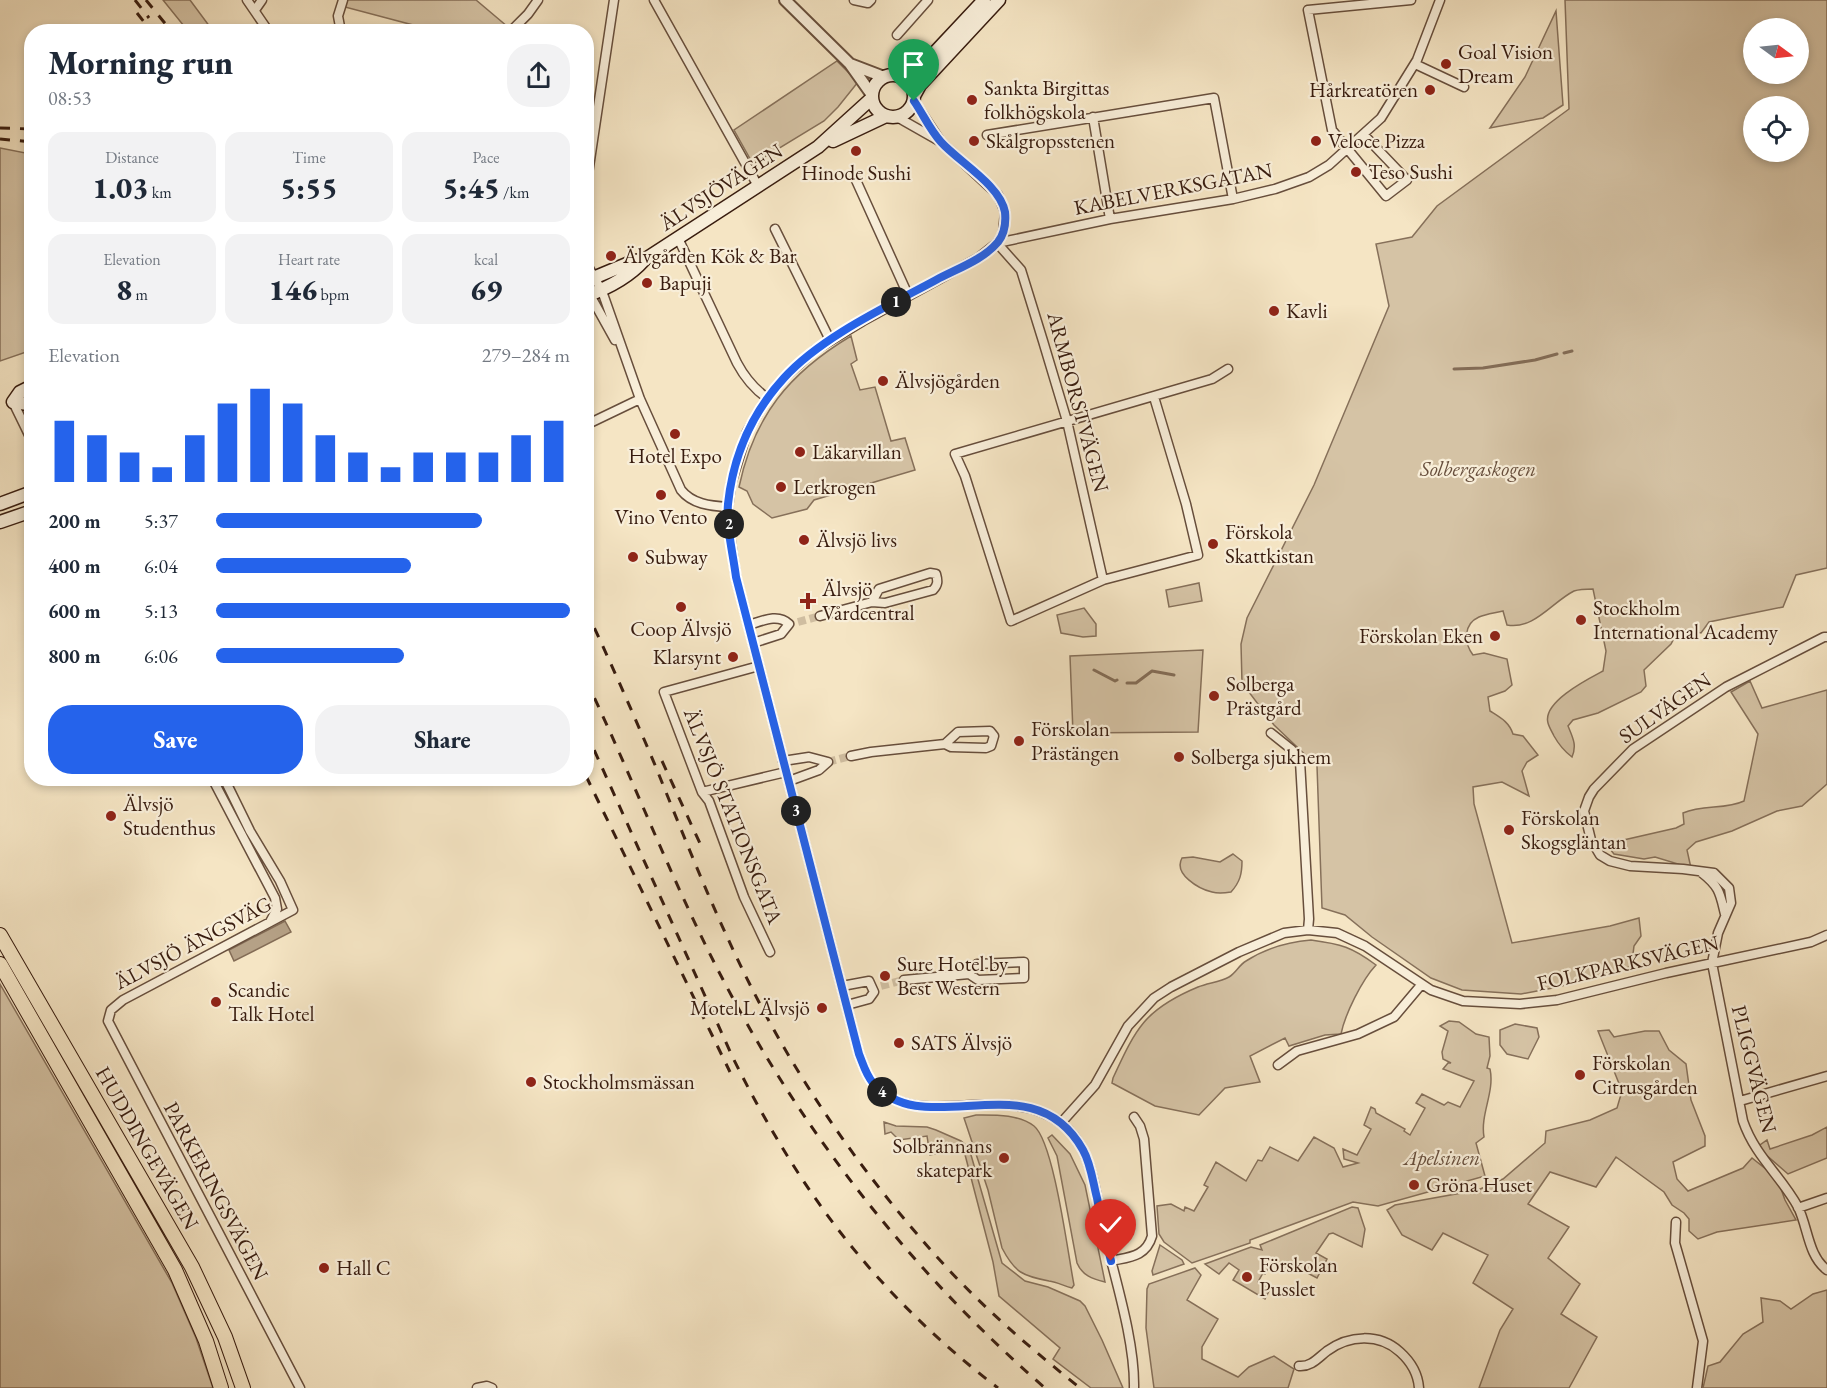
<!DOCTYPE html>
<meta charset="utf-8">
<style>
:root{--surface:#fff;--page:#f2f2f3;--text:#1f2937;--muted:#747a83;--accent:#2563eb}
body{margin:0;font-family:"EB Garamond",serif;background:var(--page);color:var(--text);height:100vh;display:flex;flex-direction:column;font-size:22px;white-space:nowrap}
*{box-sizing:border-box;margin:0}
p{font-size:20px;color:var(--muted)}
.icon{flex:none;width:33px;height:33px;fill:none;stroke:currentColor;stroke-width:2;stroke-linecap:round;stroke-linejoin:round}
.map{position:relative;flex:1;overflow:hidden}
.sheet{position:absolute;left:24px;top:24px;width:570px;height:762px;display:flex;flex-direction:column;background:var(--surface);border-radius:24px;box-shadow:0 3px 9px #0003}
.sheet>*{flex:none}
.needle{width:39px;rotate:105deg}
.controls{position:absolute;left:1743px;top:18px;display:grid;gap:12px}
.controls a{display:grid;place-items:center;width:66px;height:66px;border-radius:50%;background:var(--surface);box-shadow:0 3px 9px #0003;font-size:30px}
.pin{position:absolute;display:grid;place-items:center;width:51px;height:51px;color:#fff;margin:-62px -26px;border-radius:50% 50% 50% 0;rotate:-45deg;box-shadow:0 0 6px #0007}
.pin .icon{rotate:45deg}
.km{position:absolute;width:30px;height:30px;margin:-15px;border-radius:50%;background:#222;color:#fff;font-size:16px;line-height:30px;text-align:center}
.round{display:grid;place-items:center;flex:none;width:63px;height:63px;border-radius:24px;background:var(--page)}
.headline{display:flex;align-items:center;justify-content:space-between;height:102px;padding:0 24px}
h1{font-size:33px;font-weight:800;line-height:45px}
.figures{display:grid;grid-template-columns:repeat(3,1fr);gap:9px;height:102px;padding:6px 24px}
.figures div{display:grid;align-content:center;border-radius:15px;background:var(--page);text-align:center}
.figures b{font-size:30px;font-weight:800}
.figures small{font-size:16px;font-weight:400}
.figures p{font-size:16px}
.chart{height:168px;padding:12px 24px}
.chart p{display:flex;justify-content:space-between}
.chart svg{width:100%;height:108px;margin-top:6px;stroke:var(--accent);stroke-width:6}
.action{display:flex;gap:12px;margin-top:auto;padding:12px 24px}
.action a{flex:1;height:69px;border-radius:24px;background:var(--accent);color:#fff;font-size:24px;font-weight:800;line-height:69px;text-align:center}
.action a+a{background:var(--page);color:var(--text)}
ul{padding:0 24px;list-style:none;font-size:20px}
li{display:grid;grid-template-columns:96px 72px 1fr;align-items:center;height:45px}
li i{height:15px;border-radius:8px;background:var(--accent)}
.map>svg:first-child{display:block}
</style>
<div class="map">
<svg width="1827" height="1388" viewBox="0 0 1827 1388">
<rect width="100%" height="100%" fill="#f5e5c4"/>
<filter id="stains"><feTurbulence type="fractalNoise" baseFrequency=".00333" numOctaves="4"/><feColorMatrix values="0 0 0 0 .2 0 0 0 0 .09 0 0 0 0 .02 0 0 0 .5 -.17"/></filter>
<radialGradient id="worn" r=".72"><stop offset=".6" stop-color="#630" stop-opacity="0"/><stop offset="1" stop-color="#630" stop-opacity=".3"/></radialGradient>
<path fill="#d5c3a5" stroke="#86705a" stroke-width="1.5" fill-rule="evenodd" d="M163,0H190L213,31H188Z
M347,0H476L508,27L503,32L418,31L413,25L345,7Z
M1565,0H1827V568L1796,575L1783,607L1709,622L1701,633L1687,630L1677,633L1671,644L1644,670L1646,686L1641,692L1598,713L1573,720L1568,726C1573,738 1577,745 1572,757C1564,751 1559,745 1554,736C1552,732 1549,727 1548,723C1542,702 1588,679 1603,671L1606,651L1593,589C1587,589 1580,589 1574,591C1552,602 1534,630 1507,625L1503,611C1495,613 1486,614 1479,617C1463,624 1464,643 1473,655L1484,653L1507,659L1512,685L1505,691L1488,697L1490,711C1501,718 1509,722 1513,734L1523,736L1538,755L1527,762L1522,771L1529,796L1502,782L1473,787L1474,804L1512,943L1610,926L1639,918L1641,936L1634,946L1632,962L1637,965L1558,987L1521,994L1462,990L1431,978L1372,937L1345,915L1322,908L1317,766L1274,725L1242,683L1241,644L1247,618L1314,485L1389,306L1376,244L1412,237L1437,206L1569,109ZM1798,28V74H1754V28ZM1754,106H1798V152H1754Z
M1556,11L1563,105L1543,118L1490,128L1525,77Z
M837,61L858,82L838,107L824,121L753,164L734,130Z
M0,148L31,154L32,350L0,361Z
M851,336L857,360L851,364L860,390L875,387L891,441L905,438L915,470L814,500L807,509L772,518L753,504L747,491L739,487C754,416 789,373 851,336Z
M1199,583L1202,601L1169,607L1166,590Z
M1084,608L1096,624V636L1083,637L1061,633L1057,615Z
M1203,650L1198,732L1073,733L1070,656Z
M1750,681L1762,708L1827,690V784L1802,806L1777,811L1732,831L1696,842L1687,850L1691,868L1655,857L1644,859L1614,854L1606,844L1676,828L1684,824L1683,813C1703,804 1725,810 1744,801L1758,734L1731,692Z
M1233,854L1242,861C1242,874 1240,882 1231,892C1225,893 1219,894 1212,892C1199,889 1173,874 1182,858L1193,857L1220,862Z
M1311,940C1341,944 1352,947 1376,965C1362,980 1345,1014 1341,1034L1325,1035L1289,1046L1285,1038L1250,1056L1260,1082L1225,1088L1199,1115L1155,1106L1112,1083L1113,1078C1136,1028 1145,1009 1198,987C1208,983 1220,982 1229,977C1236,973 1239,965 1246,961C1266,948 1288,942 1311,940Z
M0,984L172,1283L196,1338L213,1388H0Z
M1449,1021L1459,1022L1476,1034L1489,1037L1490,1056L1487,1068L1490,1069C1495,1092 1480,1114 1484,1137L1476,1143L1485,1176L1378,1206L1353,1202L1250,1240V1243L1192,1263L1164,1242L1159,1234L1157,1206L1171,1204L1184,1211L1185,1207L1194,1211L1208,1187L1204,1185L1216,1162L1246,1181L1258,1160L1262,1161L1270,1147L1298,1161L1314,1137L1334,1148L1343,1167L1358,1163L1344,1159L1343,1149L1357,1155L1371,1129L1364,1125L1371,1107L1375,1109L1376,1113L1405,1129L1404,1131L1410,1135L1425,1108L1416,1103L1422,1094L1444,1105L1448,1102L1460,1107L1474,1081L1443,1069L1448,1063H1451L1443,1059L1442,1052L1448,1031L1440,1026Z
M1515,1024L1537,1028L1539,1037L1528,1059L1507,1054L1500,1045V1030Z
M1609,1030L1614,1037L1645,1031H1659L1669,1050L1686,1064L1691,1100L1705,1136V1146L1673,1162L1677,1179L1688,1191L1743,1168L1752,1158L1777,1178L1785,1200L1796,1220L1717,1232L1698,1239L1689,1231V1219L1684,1213L1672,1205L1664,1192L1616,1157L1596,1187L1550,1172L1528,1204L1569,1227L1548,1258L1580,1284L1561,1314L1597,1337L1569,1388H1479L1500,1330L1513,1309L1473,1283L1488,1255L1443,1233L1432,1250L1402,1235L1387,1210L1395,1205L1478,1190L1503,1179L1545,1143L1546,1131L1590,1120L1617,1108L1622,1091L1598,1031Z
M976,1115C995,1115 1018,1114 1034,1126C1054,1142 1068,1255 1074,1285L1072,1288C1064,1286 1057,1282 1049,1281C1023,1276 1015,1273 1002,1248L988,1190L964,1118Z
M884,1122L896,1126L927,1127L936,1130L961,1141L969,1148L1002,1263L1025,1281L1048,1287L1080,1301L1085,1306L1102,1340L1123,1388H1091L1053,1359L1060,1348L999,1296L993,1262L963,1147L930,1155L927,1136L899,1140L891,1132L885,1134Z
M1827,1127V1158L1788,1174L1757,1147L1767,1140L1770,1149L1812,1135Z
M1052,1135L1070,1154L1085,1185L1105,1282C1092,1279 1082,1275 1077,1263L1057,1156L1048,1138Z
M1352,1207L1358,1208L1365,1229L1362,1247L1333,1233L1329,1234L1316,1253L1327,1259L1317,1278L1290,1264L1286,1269L1275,1263L1273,1265L1271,1264L1265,1274L1263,1273L1258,1282L1270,1289L1265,1299L1233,1280L1239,1270L1229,1263L1219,1274L1205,1264L1251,1247L1262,1250L1260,1245Z
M1160,1245L1182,1260L1184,1264L1153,1275L1152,1271Z
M1195,1268L1201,1275L1187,1300L1218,1319L1202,1347V1359L1238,1377L1249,1367L1274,1356L1294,1369L1288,1388H1154L1146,1328L1147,1289L1149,1284Z
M1827,1290V1388H1703L1708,1366L1720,1362L1743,1334L1763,1322L1761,1298L1780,1301L1791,1309L1813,1294Z"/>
<path fill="#b5a186" stroke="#836c56" stroke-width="1.5" d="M285,921L291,932L234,961L229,950Z"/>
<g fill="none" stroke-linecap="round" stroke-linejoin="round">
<path stroke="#836c56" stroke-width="3" d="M1564,353L1572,351
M1454,369L1483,368L1535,360L1557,354
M1094,670L1115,681L1117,680
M1127,683H1136L1152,671L1174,675"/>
<path stroke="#cfbda0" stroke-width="8" stroke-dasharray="8 4" stroke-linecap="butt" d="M798,622L820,616
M828,762L851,756
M881,986L904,980"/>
<g stroke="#674e3c" stroke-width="11">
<path id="minor" d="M247,0L269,32
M654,0L758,186
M854,0L868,3L871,0
M255,10L262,0
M341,32L338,16L343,0
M510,32L528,14L538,0
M897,35L928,0
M1415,64L1464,87
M914,101L939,139
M897,117L941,142L998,195L1005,212L1003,234L997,243L978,258L863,321L815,350L785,377L767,398L747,432L731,484L728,507L729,529L736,577L859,1054C863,1064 866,1075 873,1083C916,1135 1004,1078 1062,1124C1071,1131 1079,1142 1084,1152C1095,1177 1098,1206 1104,1232C1115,1279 1135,1341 1134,1388
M1093,117L1110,219
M987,135L1214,98L1233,199
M1364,135L1407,180L1386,196L1332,130L1308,10L1411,0
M855,178L908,295
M586,187L614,0
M775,229L830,340
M678,238L737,363C745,378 753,388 767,398
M997,243L1110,219L1233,199L1275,189L1309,177L1329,165L1381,118L1417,60L1440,0
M997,243L1021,270L1043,341L1067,421L1103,580
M586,263L602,291L640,399L681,490C692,504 710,506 728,507
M586,284L590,295L615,340
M1154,397L1186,504L1198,555L1103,580L1011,621L965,476L955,454L1212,379L1228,369
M13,402L32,441
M586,426L590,423L640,399
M820,616L872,602L885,603L933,590C938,585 938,581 936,574L930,573L879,589L872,602
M749,625C762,621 778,613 789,624L781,634L753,643
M1827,637H1824L1726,687L1633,749L1594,789L1589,797L1584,811L1591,840L1600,855L1610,861L1630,866L1683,869L1714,873L1729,888L1731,903L1718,933L1712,963L1743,1121C1755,1156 1781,1176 1798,1207C1808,1227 1808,1256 1827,1270
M759,666L664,692L702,792L709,801L744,897L770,952
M1271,733L1291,749L1300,761L1309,919L1308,930
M851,756L871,752L945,744L951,747L986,748L991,746L994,736L990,731L958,732L945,744
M783,761L809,757L828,762L819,770L789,781
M212,778L275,898L277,909L270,922
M224,778L250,831L280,881L293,910L123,1000L111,1010L108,1021L300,1388
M702,792L786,772
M1702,873C1720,887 1720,894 1725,914
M904,980L969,974L978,980L1024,978V962L977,964L969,974
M842,986L869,981L874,992L869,999L847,1005
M1278,1065L1297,1051L1358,1034L1394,1017L1421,985
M1740,1101L1827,1076
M1061,1123L1095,1085L1128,1026L1154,998L1171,987L1239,952L1284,933L1308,930L1337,933L1365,946L1431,990L1463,1001L1520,1004L1557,1000L1666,973L1811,942L1827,935
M1798,1208L1827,1198
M1676,1222L1675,1243L1703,1341L1697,1388
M1111,1261C1129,1257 1146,1257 1152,1236L1144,1139L1140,1126L1134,1117
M1299,1366C1311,1367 1318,1358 1327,1351C1349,1335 1379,1333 1400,1352C1410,1361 1418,1374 1419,1388
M477,1388L487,1386L492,1388"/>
</g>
<g stroke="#674e3c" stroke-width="14">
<path id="tertiary" d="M785,0L850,64L872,95
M850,64L884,77"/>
</g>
<g stroke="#381c0f" stroke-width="15">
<path id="secondary" d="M872 96a21 21 0 1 1 42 0a21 21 0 1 1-42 0Z
M898,76L925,63L984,0
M914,96L920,85L999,0
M833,141L886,116
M586,281L634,261L644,260
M586,296C608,288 629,277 644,260L818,147L872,98
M32,386L20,392L13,402L28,404L32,402
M0,504L32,492
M0,522L32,511"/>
</g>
<g stroke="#381c0f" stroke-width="16">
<path id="primary" d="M0,935L192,1267L225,1337L243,1388
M0,964L175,1270L206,1341L221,1388"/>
</g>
<use href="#minor" stroke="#f8eed9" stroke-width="8"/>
<use href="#tertiary" stroke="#f8eed9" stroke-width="10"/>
<use href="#secondary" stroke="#f8eed9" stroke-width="12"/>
<use href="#primary" stroke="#f5e5c4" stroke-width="14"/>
<path stroke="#381c0f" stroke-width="3" stroke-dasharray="10 10" stroke-linecap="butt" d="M135,0L149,18
M146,0L172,32
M137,13L152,32
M0,128L32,129
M0,139L32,142
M586,610C610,661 633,713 655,765C691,854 727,946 774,1030C822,1116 881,1196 948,1269C988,1312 1034,1351 1080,1388
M586,680C639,791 681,906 741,1013C820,1155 923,1282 1045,1388
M586,732L733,1058C801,1194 877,1295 998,1388
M662,761L703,850
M586,776L730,1072"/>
</g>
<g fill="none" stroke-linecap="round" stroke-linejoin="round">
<g stroke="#fff" stroke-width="12">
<path id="route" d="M914,101C923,114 930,130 941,142C959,162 1000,185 1005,212C1006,222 1005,233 998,242C983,260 956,269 936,280C888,306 821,337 784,378C752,413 733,457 728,504C726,528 733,553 736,577L859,1054C863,1064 866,1075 873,1083C925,1144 1032,1059 1083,1150C1091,1164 1093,1183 1097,1198C1101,1219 1106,1240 1111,1261"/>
</g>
<use href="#route" stroke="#2563eb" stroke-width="8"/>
</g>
<g fill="#8f2418" stroke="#f8eed9" stroke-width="2">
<circle cx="1446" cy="64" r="6"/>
<circle cx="1430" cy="90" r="6"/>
<circle cx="972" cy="100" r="6"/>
<circle cx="974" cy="141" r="6"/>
<circle cx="1316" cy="141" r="6"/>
<circle cx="856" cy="151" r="6"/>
<circle cx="1356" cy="172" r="6"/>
<circle cx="611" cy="256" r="6"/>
<circle cx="647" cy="283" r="6"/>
<circle cx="1274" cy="311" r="6"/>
<circle cx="883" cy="381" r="6"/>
<circle cx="675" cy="434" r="6"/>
<circle cx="800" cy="452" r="6"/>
<circle cx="781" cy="487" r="6"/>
<circle cx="661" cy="495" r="6"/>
<circle cx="804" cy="540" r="6"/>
<circle cx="1213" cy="544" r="6"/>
<circle cx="633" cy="557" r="6"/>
<path d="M805 592h6v6h6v6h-6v6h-6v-6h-6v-6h6z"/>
<circle cx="681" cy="607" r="6"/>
<circle cx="1581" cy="620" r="6"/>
<circle cx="1495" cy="636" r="6"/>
<circle cx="733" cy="657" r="6"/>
<circle cx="1214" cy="696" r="6"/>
<circle cx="1019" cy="741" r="6"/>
<circle cx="1179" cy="757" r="6"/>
<circle cx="111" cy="816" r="6"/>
<circle cx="1509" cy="830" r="6"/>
<circle cx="885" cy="976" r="6"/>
<circle cx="216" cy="1002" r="6"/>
<circle cx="822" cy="1008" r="6"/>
<circle cx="899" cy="1043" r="6"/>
<circle cx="1580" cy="1075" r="6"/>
<circle cx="531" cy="1082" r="6"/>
<circle cx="1004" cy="1158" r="6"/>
<circle cx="1414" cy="1185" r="6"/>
<circle cx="324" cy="1268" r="6"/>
<circle cx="1247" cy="1277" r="6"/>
</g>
<g text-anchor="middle" stroke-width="4.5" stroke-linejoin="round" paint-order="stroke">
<g font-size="21" fill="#381c0f" stroke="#f8eed9" text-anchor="start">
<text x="1458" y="59">Goal Vision<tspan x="1458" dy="24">Dream</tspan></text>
<text x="984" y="95">Sankta Birgittas<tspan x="984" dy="24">folkhögskola</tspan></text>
<text x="1418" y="97" text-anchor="end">Hårkreatören</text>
<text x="986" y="148">Skålgropsstenen</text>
<text x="1328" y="148">Veloce Pizza</text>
<text x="1368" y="179">Teso Sushi</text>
<text x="856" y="180" text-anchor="middle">Hinode Sushi</text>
<text x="623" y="263">Älvgården Kök &amp; Bar</text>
<text x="659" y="290">Bapuji</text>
<text x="1286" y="318">Kavli</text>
<text x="895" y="388">Älvsjögården</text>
<text x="812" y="459">Läkarvillan</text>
<text x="675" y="463" text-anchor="middle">Hotel Expo</text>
<text x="793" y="494">Lerkrogen</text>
<text x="661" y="524" text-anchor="middle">Vino Vento</text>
<text x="1225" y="539">Förskola<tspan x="1225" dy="24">Skattkistan</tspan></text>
<text x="816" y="547">Älvsjö livs</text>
<text x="645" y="564">Subway</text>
<text x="822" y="596">Älvsjö<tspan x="822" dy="24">Vårdcentral</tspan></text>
<text x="1593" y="615">Stockholm<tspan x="1593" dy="24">International Academy</tspan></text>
<text x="681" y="636" text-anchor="middle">Coop Älvsjö</text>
<text x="1483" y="643" text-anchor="end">Förskolan Eken</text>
<text x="721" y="664" text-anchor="end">Klarsynt</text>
<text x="1226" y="691">Solberga<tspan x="1226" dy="24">Prästgård</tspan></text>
<text x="1031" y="736">Förskolan<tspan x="1031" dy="24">Prästängen</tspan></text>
<text x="1191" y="764">Solberga sjukhem</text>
<text x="123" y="811">Älvsjö<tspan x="123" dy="24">Studenthus</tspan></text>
<text x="1521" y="825">Förskolan<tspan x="1521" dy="24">Skogsgläntan</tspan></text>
<text x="897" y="971">Sure Hotel by<tspan x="897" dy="24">Best Western</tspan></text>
<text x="228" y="997">Scandic<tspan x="228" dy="24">Talk Hotel</tspan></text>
<text x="810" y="1015" text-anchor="end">Motel L Älvsjö</text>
<text x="911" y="1050">SATS Älvsjö</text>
<text x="1592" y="1070">Förskolan<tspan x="1592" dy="24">Citrusgården</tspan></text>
<text x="543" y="1089">Stockholmsmässan</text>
<text x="992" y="1153" text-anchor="end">Solbrännans<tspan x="992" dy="24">skatepark</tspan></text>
<text x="1426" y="1192">Gröna Huset</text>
<text x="1259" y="1272">Förskolan<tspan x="1259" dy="24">Pusslet</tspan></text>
<text x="336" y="1275">Hall C</text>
</g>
<g font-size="21" fill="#381c0f" stroke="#f8eed9">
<text transform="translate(721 187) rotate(-33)" y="7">ÄLVSJÖVÄGEN</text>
<text transform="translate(1173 189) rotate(-11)" y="7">KABELVERKSGATAN</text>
<text transform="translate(1078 402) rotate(75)" y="7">ARMBORSTVÄGEN</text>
<text transform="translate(1665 708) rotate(-35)" y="7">SULVÄGEN</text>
<text transform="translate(733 816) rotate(68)" y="7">ÄLVSJÖ STATIONSGATA</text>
<text transform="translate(193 943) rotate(-28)" y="7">ÄLVSJÖ ÄNGSVÄG</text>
<text transform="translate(1628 963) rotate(-13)" y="7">FOLKPARKSVÄGEN</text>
<text transform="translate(1754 1069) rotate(76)" y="7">PLIGGVÄGEN</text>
<text transform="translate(147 1148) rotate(60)" y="7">HUDDINGEVÄGEN</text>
<text transform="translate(216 1191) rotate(62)" y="7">PARKERINGSVÄGEN</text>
</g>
<g font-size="21" font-style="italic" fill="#674e3c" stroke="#f8eed9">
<text x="1478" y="476">Solbergaskogen</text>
<text x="1442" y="1165">Apelsinen</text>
</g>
</g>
<rect width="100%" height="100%" filter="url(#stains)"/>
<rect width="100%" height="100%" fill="url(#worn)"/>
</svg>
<div class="controls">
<a><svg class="needle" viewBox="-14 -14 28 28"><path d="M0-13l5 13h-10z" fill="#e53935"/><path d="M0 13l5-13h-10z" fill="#747a83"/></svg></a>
<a><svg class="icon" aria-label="locate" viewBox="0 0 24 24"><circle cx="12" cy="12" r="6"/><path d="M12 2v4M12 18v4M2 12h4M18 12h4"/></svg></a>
</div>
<div class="pin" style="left:914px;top:101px;background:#1e9e55"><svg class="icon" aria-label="arrive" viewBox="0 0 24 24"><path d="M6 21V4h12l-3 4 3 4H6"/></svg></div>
<div class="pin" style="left:1111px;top:1261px;background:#d93025"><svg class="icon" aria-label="check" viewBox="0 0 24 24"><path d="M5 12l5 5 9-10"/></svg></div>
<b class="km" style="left:896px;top:302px">1</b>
<b class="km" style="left:729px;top:524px">2</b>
<b class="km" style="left:796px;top:811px">3</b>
<b class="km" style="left:882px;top:1092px">4</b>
<section class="sheet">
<div class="headline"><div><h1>Morning run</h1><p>08:53</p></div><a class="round"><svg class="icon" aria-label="share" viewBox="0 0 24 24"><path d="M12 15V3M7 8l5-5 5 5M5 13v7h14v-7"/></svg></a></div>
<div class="figures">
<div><p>Distance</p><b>1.03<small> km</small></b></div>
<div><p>Time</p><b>5:55</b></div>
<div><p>Pace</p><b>5:45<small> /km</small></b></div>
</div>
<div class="figures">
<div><p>Elevation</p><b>8<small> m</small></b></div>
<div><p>Heart rate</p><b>146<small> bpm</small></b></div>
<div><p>kcal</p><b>69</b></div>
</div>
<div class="chart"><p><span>Elevation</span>279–284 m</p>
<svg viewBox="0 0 160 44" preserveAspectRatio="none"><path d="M5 44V19M15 44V25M25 44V32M35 44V38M45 44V25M55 44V12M65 44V6M75 44V12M85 44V25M95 44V32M105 44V38M115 44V32M125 44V32M135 44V32M145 44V25M155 44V19"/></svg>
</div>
<ul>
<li><b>200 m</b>5:37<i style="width:75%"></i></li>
<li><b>400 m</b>6:04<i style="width:55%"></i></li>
<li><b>600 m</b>5:13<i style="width:100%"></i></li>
<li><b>800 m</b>6:06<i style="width:53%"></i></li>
</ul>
<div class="action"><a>Save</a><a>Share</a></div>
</section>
</div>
